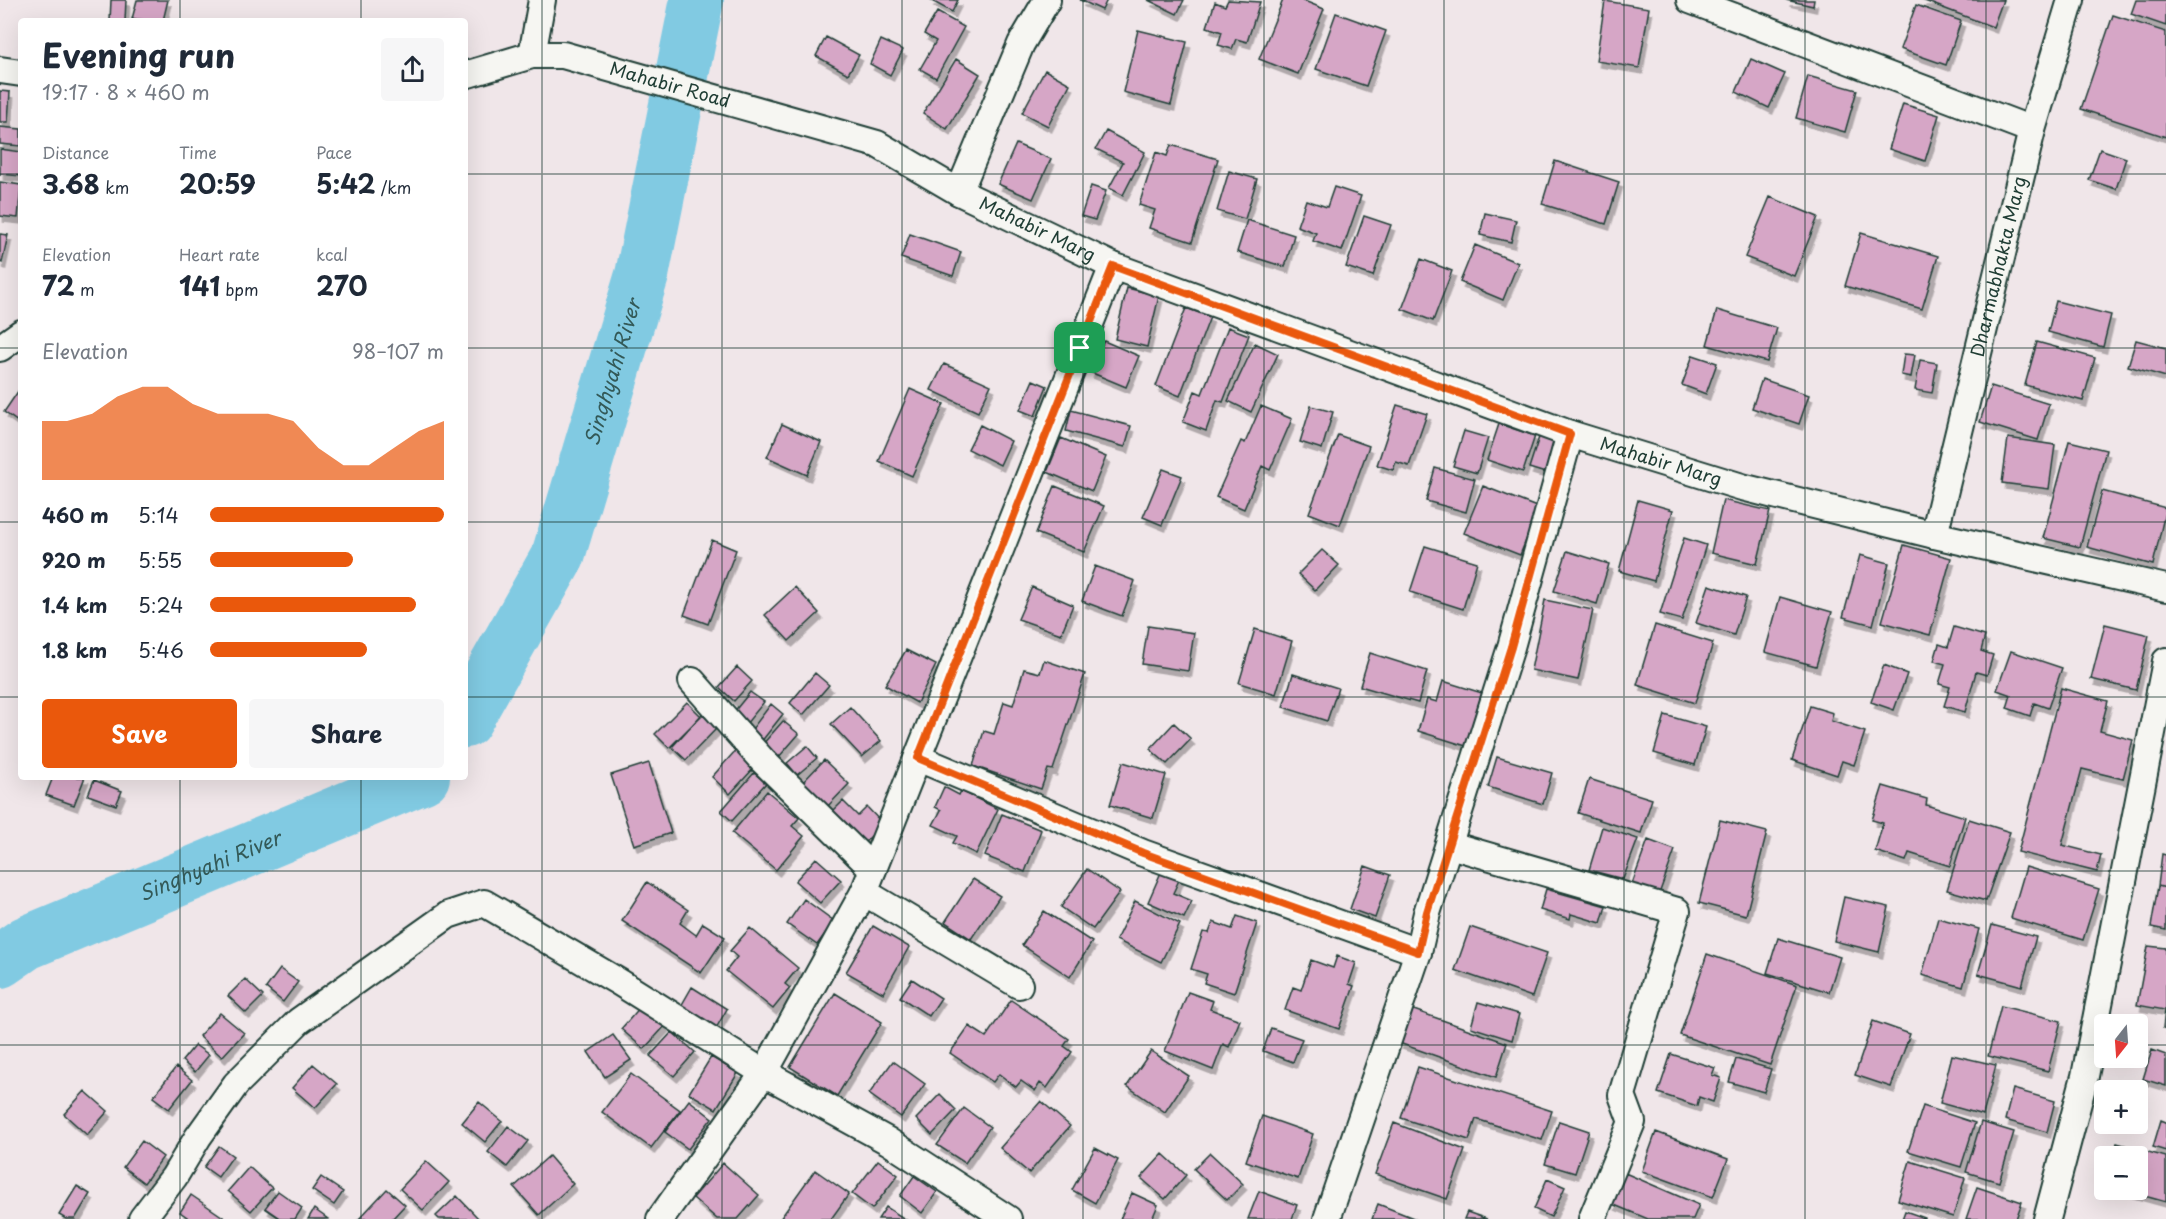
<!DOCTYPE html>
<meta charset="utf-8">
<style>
:root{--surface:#fff;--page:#f6f6f7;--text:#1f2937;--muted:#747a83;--accent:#ea580c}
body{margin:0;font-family:"Playpen Sans",sans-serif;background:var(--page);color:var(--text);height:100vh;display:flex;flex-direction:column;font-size:22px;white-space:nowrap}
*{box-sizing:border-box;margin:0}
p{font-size:20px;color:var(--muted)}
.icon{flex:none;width:33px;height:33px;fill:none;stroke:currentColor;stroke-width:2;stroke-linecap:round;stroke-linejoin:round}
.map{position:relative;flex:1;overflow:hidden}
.details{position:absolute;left:18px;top:18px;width:450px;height:762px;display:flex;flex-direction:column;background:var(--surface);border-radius:6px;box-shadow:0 6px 24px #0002}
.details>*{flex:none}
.needle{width:39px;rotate:197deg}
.buttons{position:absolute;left:2094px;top:1014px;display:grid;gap:12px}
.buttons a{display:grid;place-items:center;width:54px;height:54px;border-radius:6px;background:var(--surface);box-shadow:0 6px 24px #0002;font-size:30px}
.pin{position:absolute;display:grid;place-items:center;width:51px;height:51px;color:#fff;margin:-26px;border-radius:12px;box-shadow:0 3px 9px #0006}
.round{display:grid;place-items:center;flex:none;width:63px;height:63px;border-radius:6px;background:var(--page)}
.overview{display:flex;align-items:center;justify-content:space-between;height:102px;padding:0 24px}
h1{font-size:33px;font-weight:700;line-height:45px}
.metrics{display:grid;grid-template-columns:repeat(3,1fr);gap:9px;height:102px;padding:6px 24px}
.metrics div{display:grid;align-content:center}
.metrics b{font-size:26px;font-weight:700}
.metrics small{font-size:16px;font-weight:400}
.metrics p{font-size:16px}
.chart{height:168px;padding:12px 24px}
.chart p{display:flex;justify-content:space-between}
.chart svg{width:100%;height:108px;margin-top:6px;fill:var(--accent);opacity:.7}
.button{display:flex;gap:12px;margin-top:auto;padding:12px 24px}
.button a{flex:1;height:69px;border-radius:6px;background:var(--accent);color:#fff;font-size:24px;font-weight:700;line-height:69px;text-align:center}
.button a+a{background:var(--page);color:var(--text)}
ul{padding:0 24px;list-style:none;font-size:20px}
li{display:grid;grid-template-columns:96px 72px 1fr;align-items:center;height:45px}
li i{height:15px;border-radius:8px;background:var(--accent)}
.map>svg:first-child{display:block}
</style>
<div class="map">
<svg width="2166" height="1219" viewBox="0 0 2166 1219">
<defs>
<filter id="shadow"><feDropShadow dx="3.5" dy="6" stdDeviation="0" flood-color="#0004"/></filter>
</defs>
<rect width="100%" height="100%" fill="#f0e6e9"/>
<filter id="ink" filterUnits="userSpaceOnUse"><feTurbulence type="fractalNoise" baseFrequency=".0167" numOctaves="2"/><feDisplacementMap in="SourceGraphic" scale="12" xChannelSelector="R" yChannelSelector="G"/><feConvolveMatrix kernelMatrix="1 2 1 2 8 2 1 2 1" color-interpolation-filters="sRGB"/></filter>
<g filter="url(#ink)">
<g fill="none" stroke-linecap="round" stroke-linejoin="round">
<g stroke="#81cae2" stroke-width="54">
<path id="s1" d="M465,721L558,556L642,275L697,0"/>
<path id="s2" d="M0,961L26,943L423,777"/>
</g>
</g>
<path fill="#d6a6c6" stroke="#1f3d34" stroke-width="1.5" filter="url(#shadow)" d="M111,0H126L125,21H110Z
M137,0H168L163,21L132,19Z
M930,0H958L952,12Z
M1080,0H1107L1102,10Z
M1148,0H1184L1177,14Z
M1228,0L1260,2L1247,42L1236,39L1232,49L1218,45L1222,32L1207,27L1215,2L1225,6Z
M1283,0H1302L1324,9L1298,74L1259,59Z
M1786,0H1814L1813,6Z
M1922,0H2003L1993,27Z
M2136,0H2166V26L2131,14Z
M1605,1L1649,8L1639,68L1596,61Z
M1916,5L1961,21L1946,65L1900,49Z
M937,12L964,27L936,78L920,69L936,41L924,34Z
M1336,13L1386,31L1366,86L1316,69Z
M2113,15L2166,32V137L2081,109Z
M1138,30L1187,42L1171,105L1123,92Z
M826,37L859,55L848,74L816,56Z
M881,40L903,50L890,75L870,64Z
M956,59L980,74L947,129L923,113Z
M1751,59L1785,74L1769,108L1736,92Z
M1045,70L1070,84L1048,126L1022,113Z
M1808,76L1857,90L1845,132L1796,118Z
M0,91L10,92L8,122H0Z
M1903,104L1939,115L1925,161L1889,149Z
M0,127L21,129V146L0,144Z
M1106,131L1145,152L1123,195L1109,188L1123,162L1096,149Z
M1016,144L1051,159L1033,199L998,184Z
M1171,145L1218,159L1192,242L1149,228L1155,210L1139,205L1156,152L1167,156Z
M0,149L21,152V176L0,174Z
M2100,149L2126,158L2116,189L2089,180Z
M1555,161L1619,182L1606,224L1542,204Z
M1229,171L1257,179L1245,219L1217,211Z
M0,182L21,185L18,218L0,216Z
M1091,186L1106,191L1095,220L1081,216Z
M1334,187L1361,196L1342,251L1313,241L1316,233L1297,226L1306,200L1327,207Z
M1770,197L1818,217L1794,276L1745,257Z
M1485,213L1516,220L1511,242L1480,235Z
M1364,216L1391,225L1373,276L1346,267Z
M1247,220L1294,235L1285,267L1237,252Z
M1861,233L1938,256L1922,309L1845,286Z
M0,234L8,235L2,263L0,262Z
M910,234L961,252L953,276L901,258Z
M1475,245L1518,263L1503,300L1460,282Z
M1421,259L1452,271L1433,321L1402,309Z
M1127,288L1159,296L1147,347L1115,339Z
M2056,301L2111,315L2103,347L2048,332Z
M1186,308L1210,317L1180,396L1156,386Z
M1717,310L1777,328L1767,362L1707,345Z
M1228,327L1249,335L1223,402L1217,400L1206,431L1183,422L1195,391L1202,394Z
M2136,340L2166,348V377L2128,366Z
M1104,341L1139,356L1126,387L1090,372Z
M2037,342L2095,358L2083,401L2025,385Z
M1255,343L1278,354L1251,412L1228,401Z
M1904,354L1915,355L1911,377L1901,375Z
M1693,355L1717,363L1706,394L1682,385Z
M1920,360L1937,363L1932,393L1915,390Z
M944,364L991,385L978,412L931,390Z
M1762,379L1809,395L1799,424L1752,408Z
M1033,380L1047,386L1035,416L1020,410Z
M1991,386L2049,404L2038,440L1980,422Z
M21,387V424L4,412Z
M910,389L944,404L912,476L879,461Z
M1397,405L1427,414L1409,466L1396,462L1393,470L1377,465Z
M1261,406L1292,419L1270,470L1262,466L1244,509L1216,497L1241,441L1245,443Z
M1311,406L1333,412L1322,449L1300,442Z
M1071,410L1131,426L1125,447L1066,431Z
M782,424L821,442L807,475L767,457Z
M1499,424L1535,436L1523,472L1487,460Z
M980,425L1011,441L1000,465L968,449Z
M1464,431L1488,438L1477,473L1453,466Z
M1540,434L1563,442L1552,475L1529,468Z
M1338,435L1369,446L1340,525L1309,513Z
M1061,438L1106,457L1092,491L1047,472Z
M2008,438L2055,445L2049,489L2002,483Z
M2069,441L2106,450L2080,547L2043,538Z
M1435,468L1475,479L1466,512L1426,501Z
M1163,469L1182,476L1162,525L1143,517Z
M1055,486L1104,506L1084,552L1036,533Z
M1483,486L1539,508L1520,555L1464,533Z
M2102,491L2166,508L2153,565L2087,547Z
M1638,500L1673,510L1654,581L1619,571Z
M1723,500L1770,511L1757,564L1711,553Z
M1684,538L1706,545L1682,620L1660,614Z
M712,540L736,550L708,624L684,615Z
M1904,545L1951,558L1930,635L1882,622Z
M1425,546L1477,562L1463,609L1410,592Z
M1322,550L1339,565L1315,590L1298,574Z
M1567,551L1609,564L1597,604L1554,591Z
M1860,555L1889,563L1873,625L1843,617Z
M1095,566L1135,581L1122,616L1082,601Z
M1709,585L1746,597L1734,635L1696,623Z
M795,587L819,613L789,641L765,615Z
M1032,587L1073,605L1061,634L1018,619Z
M1780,597L1832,612L1816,666L1765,652Z
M1545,600L1593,610L1578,680L1531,670Z
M2105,624L2149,635L2136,690L2091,679Z
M1655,625L1713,643L1695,703L1637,685Z
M1148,626L1194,633L1188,671L1142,664Z
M1954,627L1985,636L1981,651L1993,655L1987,675L1976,672L1965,712L1944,706L1950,687L1939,684L1945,664L1934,661L1939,644L1948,647Z
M1255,629L1292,641L1276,694L1239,683Z
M906,650L936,665L917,703L885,685Z
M2011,651L2062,668L2048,708L2034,703L2030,716L2007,708L2011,695L1997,690Z
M1370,653L1427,671L1418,703L1360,686Z
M1044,660L1085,674L1053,770L1048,769L1041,789L973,766L984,731L994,734L1004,702L1013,705L1024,669L1040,673Z
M1884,665L1907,674L1894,710L1871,702Z
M737,667L752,681L734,701L719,687Z
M815,673L829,685L803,715L790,703Z
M1293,674L1338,688L1327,721L1283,707Z
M1443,681L1482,693L1466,746L1418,731L1427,699L1437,702Z
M2061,688L2108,701L2100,731L2133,740L2123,779L2082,769L2062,845L2101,855L2097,872L2018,852Z
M750,692L764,702L746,724L733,713Z
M687,702L701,716L669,748L655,734Z
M771,704L783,714L761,742L749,733Z
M1810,706L1833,713L1831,721L1865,732L1854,765L1842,761L1837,775L1792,760Z
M850,707L881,741L862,757L831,724Z
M702,714L717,728L686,760L672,747Z
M1665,715L1706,727L1695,765L1654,753Z
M783,721L799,734L778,758L762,745Z
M1174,723L1191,739L1167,764L1150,749Z
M807,746L817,758L797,775L787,763Z
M736,750L754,768L730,794L712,777Z
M1497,757L1552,773L1543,804L1488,787Z
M824,760L849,784L826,808L801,784Z
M1123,762L1166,775L1153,818L1110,805Z
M649,763L671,833L634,845L611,775Z
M754,773L766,783L732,821L721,811Z
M53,777H85L74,805L46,795Z
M1589,779L1652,799L1641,833L1578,813Z
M94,780L122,791L116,805L88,795Z
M1883,786L1927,799L1926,805L1965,817L1950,866L1909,853L1906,861L1875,851L1883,823L1872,820Z
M944,787L959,795L961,791L998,809L976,854L953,843L957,836L933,825L941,810L935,807Z
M767,791L799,818L792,826L804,836L776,870L732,833Z
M843,801L858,816L867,807L883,824L861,846L830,814Z
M1002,814L1041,830L1025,872L985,856Z
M1969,819L2010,832L1986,901L1947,890Z
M1720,820L1767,832L1746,915L1699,903Z
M1602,827L1638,839L1623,879L1589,870Z
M1648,840L1675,850L1659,894L1632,884Z
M2162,854L2166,855V888L2158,886Z
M816,858L841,880L820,903L795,881Z
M1365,866L1390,875L1375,918L1350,909Z
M2026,867L2099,889L2083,940L2011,918Z
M1087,869L1120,892L1093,929L1061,907Z
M1162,870L1180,878L1173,893L1192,901L1184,918L1148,902Z
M973,879L1000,896L971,939L945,922Z
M647,882L688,910L680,923L696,935L703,923L725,937L701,973L622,921Z
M2158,886L2166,888V930L2151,927Z
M1546,889L1606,906L1601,923L1571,914L1570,919L1540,910Z
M1844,897L1889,907L1879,952L1834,941Z
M804,899L834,921L817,945L787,924Z
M1135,901L1180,924L1161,962L1116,940Z
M1044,911L1092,942L1070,977L1022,945Z
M1237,916L1257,923L1234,993L1204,983L1207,974L1191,969L1203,932L1209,933L1213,922L1232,929Z
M1938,918L1979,929L1963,987L1922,975Z
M1992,925L2036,937L2022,986L1978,974Z
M873,926L909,947L883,993L846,972Z
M1470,927L1547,953L1532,997L1455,970Z
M750,928L798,968L785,984L790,988L773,1009L726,971L737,957L730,951Z
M1778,938L1840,957L1829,992L1767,973Z
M2148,946L2166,948V1029L2163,1028L2165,1010L2137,1005Z
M1707,954L1797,985L1770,1065L1680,1035Z
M1337,956L1356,963L1349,984L1354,986L1339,1029L1285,1010L1293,987L1301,990L1311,960L1333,968Z
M280,969L298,982L283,1002L266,988Z
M245,979L263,996L246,1013L228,996Z
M912,979L941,998L929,1016L900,997Z
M692,987L727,1009L715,1030L680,1008Z
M1188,992L1213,1001L1210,1009L1240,1020L1229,1047L1223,1044L1213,1070L1165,1051Z
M835,993L882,1022L837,1096L790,1067Z
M1011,1000L1069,1039L1064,1046L1072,1052L1047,1088L1040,1083L1035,1091L1021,1081L1016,1087L999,1074L993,1082L950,1053L969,1026L986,1037Z
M1478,1002L1519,1014L1512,1040L1471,1027Z
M642,1005L665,1026L644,1049L621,1029Z
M2001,1006L2061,1021L2048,1071L1988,1056Z
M1411,1009L1507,1043L1496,1077L1399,1043Z
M220,1013L244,1033L222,1057L199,1036Z
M1873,1021L1910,1034L1891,1087L1855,1075Z
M1271,1028L1302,1039L1293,1062L1263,1051Z
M672,1032L695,1052L674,1076L650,1056Z
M613,1035L631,1060L605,1077L588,1052Z
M195,1045L209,1055L195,1072L182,1061Z
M2152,1050L2166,1055V1086L2143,1079Z
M1151,1051L1189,1076L1165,1112L1127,1086Z
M1671,1054L1715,1068L1712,1075L1721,1078L1713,1102L1699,1097L1697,1106L1658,1093Z
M1952,1055L1996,1065L1983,1115L1940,1103Z
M711,1057L738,1073L716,1109L689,1093Z
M1736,1059L1771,1069L1764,1092L1729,1082Z
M893,1061L925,1084L901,1117L869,1094Z
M313,1064L337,1084L315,1108L292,1088Z
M176,1067L192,1080L169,1109L153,1097Z
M1418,1067L1552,1111L1542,1140L1476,1119L1469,1140L1401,1118Z
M631,1074L680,1110L651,1148L602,1112Z
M2013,1089L2055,1101L2047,1132L2005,1120Z
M85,1091L108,1111L87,1135L64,1114Z
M940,1094L956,1110L932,1135L916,1119Z
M689,1100L712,1118L688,1149L665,1132Z
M1041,1101L1070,1126L1029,1173L1000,1148Z
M479,1102L502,1121L485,1142L462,1123Z
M1923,1106L1975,1123L1961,1167L1908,1151Z
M964,1108L990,1127L965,1163L937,1145Z
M1262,1116L1313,1134L1298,1179L1246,1161Z
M2161,1120L2166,1122V1151L2153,1147Z
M1559,1121L1589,1131L1575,1173L1545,1164Z
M1981,1122L2014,1132L1999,1182L1966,1172Z
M1394,1123L1465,1150L1447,1199L1375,1174Z
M508,1126L528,1141L507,1167L488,1152Z
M1656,1132L1728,1159L1713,1197L1642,1171Z
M142,1141L163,1157L144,1183L123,1167Z
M2117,1143L2166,1157V1202L2123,1190H2138V1156H2113Z
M219,1146L233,1156L218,1177L204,1167Z
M1095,1148L1118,1160L1095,1203L1072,1190Z
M1210,1153L1243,1184L1227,1200L1194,1169Z
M1163,1154L1186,1175L1165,1199L1141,1178Z
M549,1156L573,1184L539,1215L514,1187Z
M878,1160L898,1175L872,1209L852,1194Z
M426,1161L449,1182L423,1210L400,1189Z
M1910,1161L1965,1178L1953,1217L1898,1200Z
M723,1163L759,1195L738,1219H717L693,1198Z
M249,1167L272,1188L251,1211L228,1191Z
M815,1170L849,1194L831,1219H780Z
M1625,1173L1699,1205L1693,1219H1648L1612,1204Z
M914,1176L937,1192L922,1213L900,1196Z
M321,1177L343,1192L334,1205L312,1190Z
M1547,1179L1565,1187L1551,1217L1534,1209Z
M77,1186L90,1194L75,1219H66L59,1215Z
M1977,1187L2022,1202L2016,1219H1966Z
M387,1189L405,1205L392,1219H359Z
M278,1191L302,1208L295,1219H281L265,1208Z
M1259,1191L1297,1205L1292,1219H1248Z
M1132,1193L1158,1205L1152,1219H1120Z
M191,1195L226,1219H190L180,1212Z
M457,1196L479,1219H439L436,1216Z
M1378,1204L1416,1219H1372Z
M886,1207L905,1219H878Z
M314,1209L328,1219H308Z
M1905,1211L1925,1218V1219H1902Z
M1467,1212L1487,1219H1464Z"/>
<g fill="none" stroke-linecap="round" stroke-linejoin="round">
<g stroke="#1f3d34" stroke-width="30">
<g id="street">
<path d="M1690,0L2032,130"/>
<path d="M532,55L542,0"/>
<path d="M0,70L21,73"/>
<path id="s3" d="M465,75L532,55H563L877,144L959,192L1113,266L1570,434L1742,487L1934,535L2166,588"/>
<path d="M959,192L1021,44L1047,0"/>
<path d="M0,348L21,333"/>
<path id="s4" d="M1934,535L2032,130L2071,0"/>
<path d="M692,681L763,761L873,869"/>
<path d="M918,758L1143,853L1418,952"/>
<path d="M1450,845L1677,911L1622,1095L1632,1122L1592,1219"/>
<path d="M864,892L1019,985"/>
<path d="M142,1219L174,1177L198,1137L236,1084L299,1021L448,915L484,903L619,982L764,1073L888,1141L1008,1219"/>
<path d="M660,1219L764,1073L864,892L1113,266"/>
<path d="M1327,1219L1418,952L1427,913L1511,647L1570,434"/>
<path d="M2047,1219L2085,1076L2166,661"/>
</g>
</g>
<use href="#street" stroke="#f6f6f2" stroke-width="26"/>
</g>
</g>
<g fill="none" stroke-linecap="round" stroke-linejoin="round" filter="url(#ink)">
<g stroke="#fff" stroke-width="12">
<path id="route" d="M1113,266L1570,434L1511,647L1427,912L1418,952L1143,853L918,758Z"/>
</g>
<use href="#route" stroke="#ea580c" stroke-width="8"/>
</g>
<path fill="none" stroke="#1f3d34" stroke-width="1.5" stroke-opacity="0.55" d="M180,0V21M361,0V21M542,0V1219M722,0V1219M902,0V1219M1083,0V1219M1264,0V1219M1444,0V1219M1624,0V1219M1805,0V1219M1986,0V1219M0,174H21M465,174H2166M0,348H21M465,348H2166M0,522H21M465,522H2166M0,697H21M465,697H2166M180,777V1219M361,777V1219M0,871H2166M0,1045H2104M2138,1045H2166"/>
<g text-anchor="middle" stroke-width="5" stroke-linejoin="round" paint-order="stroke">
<g font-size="18" fill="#1f3d34" stroke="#f6f6f2">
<text dy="6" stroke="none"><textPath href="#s3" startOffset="212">Mahabir Road</textPath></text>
<text dy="6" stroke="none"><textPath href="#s3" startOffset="609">Mahabir Marg</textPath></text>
<text dy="6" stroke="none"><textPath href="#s4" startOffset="276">Dharmabhakta Marg</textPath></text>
<text dy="6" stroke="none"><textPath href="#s3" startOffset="1275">Mahabir Marg</textPath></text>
</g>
<g font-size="20" font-style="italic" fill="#335957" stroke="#f6f6f2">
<text dy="7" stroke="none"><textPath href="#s1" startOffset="381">Singhyahi River</textPath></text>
<text dy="7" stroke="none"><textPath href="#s2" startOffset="231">Singhyahi River</textPath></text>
</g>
</g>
</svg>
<div class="buttons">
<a><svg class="needle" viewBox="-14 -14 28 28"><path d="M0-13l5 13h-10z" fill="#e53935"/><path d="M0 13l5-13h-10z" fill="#747a83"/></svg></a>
<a>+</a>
<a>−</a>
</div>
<div class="pin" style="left:1080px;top:348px;background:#1e9e55"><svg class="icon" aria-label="arrive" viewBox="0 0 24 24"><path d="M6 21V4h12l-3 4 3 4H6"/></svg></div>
<section class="details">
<div class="overview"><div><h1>Evening run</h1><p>19:17 · 8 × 460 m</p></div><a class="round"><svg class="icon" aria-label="share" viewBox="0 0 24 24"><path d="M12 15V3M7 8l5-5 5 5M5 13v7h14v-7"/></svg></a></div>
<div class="metrics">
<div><p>Distance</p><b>3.68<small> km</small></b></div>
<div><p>Time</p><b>20:59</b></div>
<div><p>Pace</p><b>5:42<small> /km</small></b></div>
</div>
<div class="metrics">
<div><p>Elevation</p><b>72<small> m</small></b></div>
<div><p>Heart rate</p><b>141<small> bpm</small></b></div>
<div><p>kcal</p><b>270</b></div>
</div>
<div class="chart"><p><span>Elevation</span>98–107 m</p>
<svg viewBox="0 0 160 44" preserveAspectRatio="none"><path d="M0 44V20L10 20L20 17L30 10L40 6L50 6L60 13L70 17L80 17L90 17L100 20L110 31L120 38L130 38L140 31L150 24L160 20V44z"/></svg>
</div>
<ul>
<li><b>460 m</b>5:14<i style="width:100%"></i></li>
<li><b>920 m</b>5:55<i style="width:61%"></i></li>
<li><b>1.4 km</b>5:24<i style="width:88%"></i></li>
<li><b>1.8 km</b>5:46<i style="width:67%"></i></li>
</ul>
<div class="button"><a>Save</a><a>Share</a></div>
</section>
</div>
